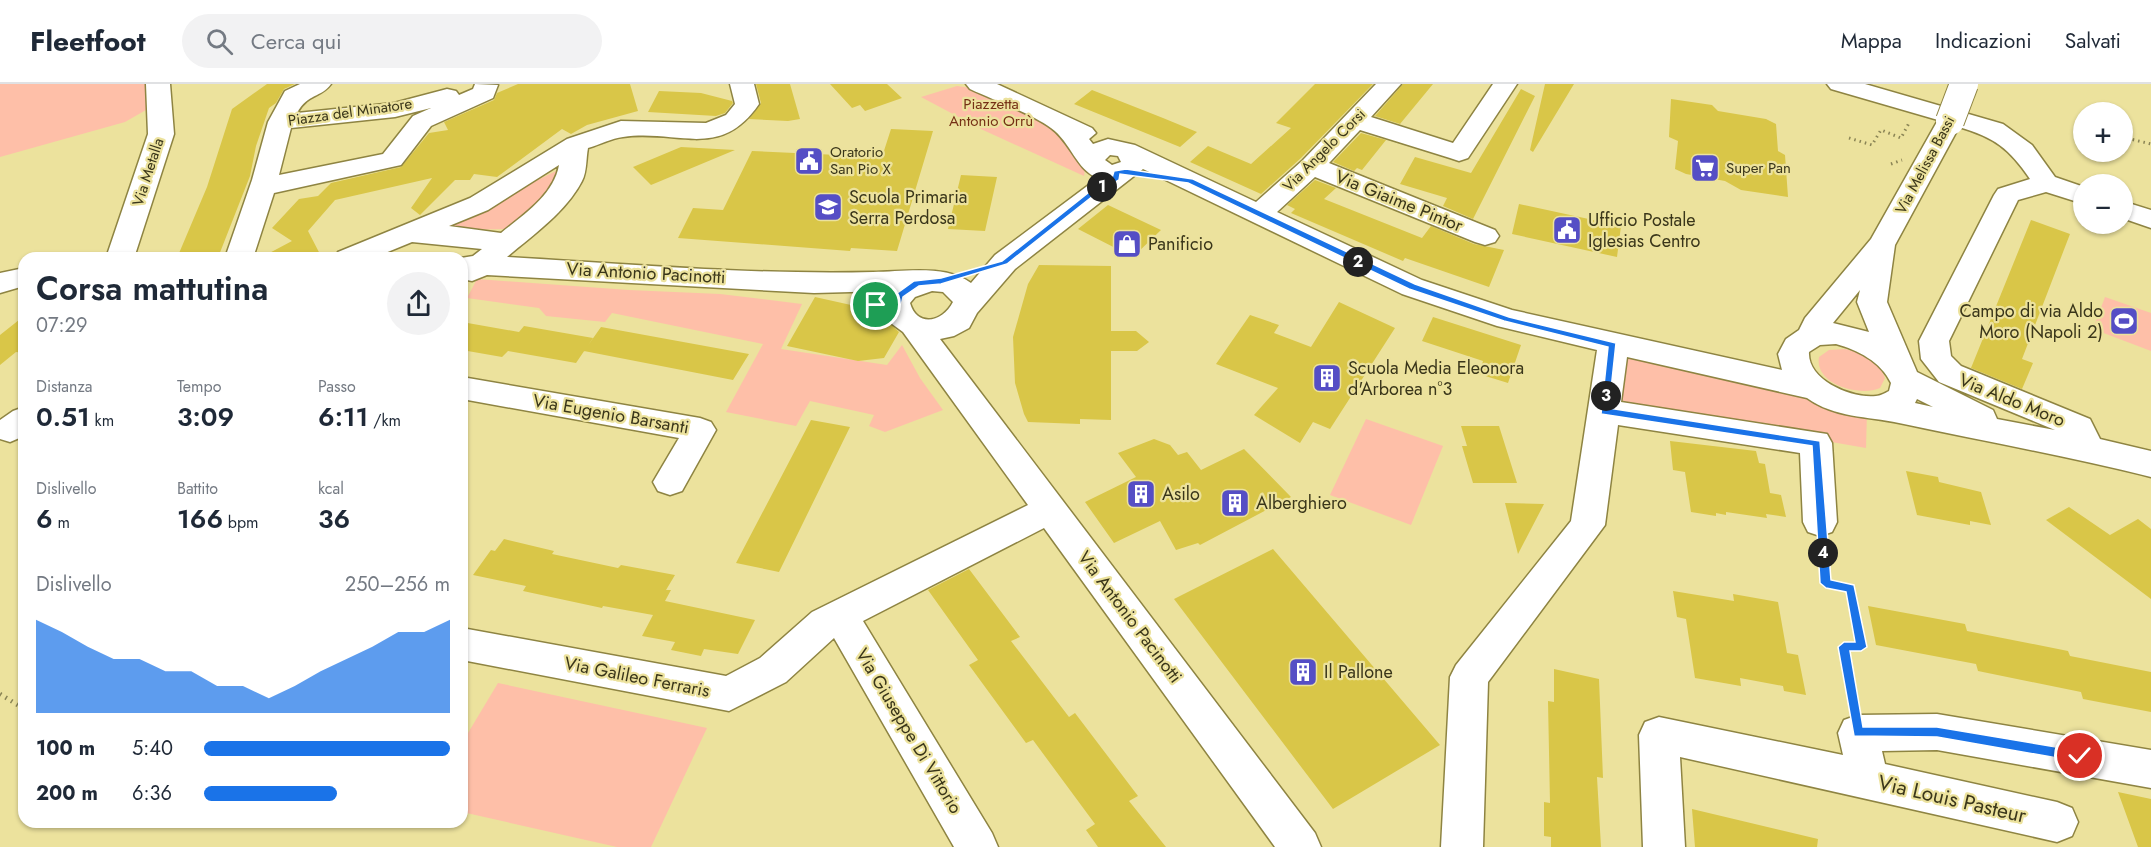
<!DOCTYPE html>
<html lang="it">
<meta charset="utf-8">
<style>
:root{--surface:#fff;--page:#f2f2f3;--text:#1f2937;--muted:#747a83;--line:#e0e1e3;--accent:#1a73e8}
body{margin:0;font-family:Jost,sans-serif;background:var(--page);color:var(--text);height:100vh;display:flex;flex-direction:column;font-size:22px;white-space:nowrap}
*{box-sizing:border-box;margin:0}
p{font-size:20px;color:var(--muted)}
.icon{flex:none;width:33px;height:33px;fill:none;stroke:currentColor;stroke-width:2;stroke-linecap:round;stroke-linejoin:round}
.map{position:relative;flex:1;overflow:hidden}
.side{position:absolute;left:18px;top:168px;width:450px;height:576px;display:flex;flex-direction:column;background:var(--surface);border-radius:18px;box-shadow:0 2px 4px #0004}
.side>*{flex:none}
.buttons{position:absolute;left:2073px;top:18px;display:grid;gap:12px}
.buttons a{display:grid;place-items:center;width:60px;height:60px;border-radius:50%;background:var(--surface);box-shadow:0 2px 4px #0004;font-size:30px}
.pin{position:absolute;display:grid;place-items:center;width:51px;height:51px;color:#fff;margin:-26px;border:3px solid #fff;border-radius:50%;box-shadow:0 2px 6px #0007}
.km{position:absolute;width:30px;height:30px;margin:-15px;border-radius:50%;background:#222;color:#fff;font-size:16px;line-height:30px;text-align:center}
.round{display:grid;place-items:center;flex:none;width:63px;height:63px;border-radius:32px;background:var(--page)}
.overview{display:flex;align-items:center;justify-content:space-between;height:102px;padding:0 18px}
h1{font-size:33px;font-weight:600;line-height:45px}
.stats{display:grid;grid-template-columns:repeat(3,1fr);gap:9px;height:102px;padding:6px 18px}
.stats div{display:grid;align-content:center}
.stats b{font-size:26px;font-weight:600}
.stats small{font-size:16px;font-weight:400}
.stats p{font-size:16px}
.chart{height:168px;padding:12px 18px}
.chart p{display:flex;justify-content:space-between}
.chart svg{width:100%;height:108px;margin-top:6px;fill:var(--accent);opacity:.7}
ul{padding:0 18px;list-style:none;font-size:20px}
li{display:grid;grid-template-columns:96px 72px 1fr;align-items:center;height:45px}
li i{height:15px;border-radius:8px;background:var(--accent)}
header{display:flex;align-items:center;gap:36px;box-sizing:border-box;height:84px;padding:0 30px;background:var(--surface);border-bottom:2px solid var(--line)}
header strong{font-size:28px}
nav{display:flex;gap:33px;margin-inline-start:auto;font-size:21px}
.search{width:420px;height:54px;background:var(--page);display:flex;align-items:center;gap:15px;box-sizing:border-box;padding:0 21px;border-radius:33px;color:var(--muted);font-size:22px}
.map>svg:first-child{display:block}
</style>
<header>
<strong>Fleetfoot</strong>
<div class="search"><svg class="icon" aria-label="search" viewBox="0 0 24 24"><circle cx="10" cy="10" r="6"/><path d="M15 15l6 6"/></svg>Cerca qui</div>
<nav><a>Mappa</a><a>Indicazioni</a><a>Salvati</a></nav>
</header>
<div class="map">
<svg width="2151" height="763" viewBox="0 0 2151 763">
<rect width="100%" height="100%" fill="#ece29d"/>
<path fill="#febfa8" d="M0,0H147L146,26L125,38L0,73Z
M957,2L985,6L1057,42L1086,77L1084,92L983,46L921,13Z
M558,86L563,99L508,145L454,146L449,140Z
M477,195L629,206L720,210L802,220L781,265L887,281L902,261L920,294L943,326L885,348L869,342L874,331L810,317L796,342L726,328L763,260L612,229L605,238L546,232L539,224L467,214Z
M2105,213L2151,229V267L2093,245Z
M1845,265C1862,269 1879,276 1885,294L1880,304C1861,313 1814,301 1819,273L1829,266Z
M1620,267L1867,328L1866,364L1614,320Z
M1366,335L1443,362L1411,441L1330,411Z
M498,599L707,644L651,763H617L462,728V659Z"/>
<path fill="#d9c648" d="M267,0H295L284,5L276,19L269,24L256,62L250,92L219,171L214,174H177L207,103L232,25Z
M518,0H630L638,27L587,41L571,50L562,45L497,93L474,90L470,96H455L420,131L411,124L432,94L335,116L308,147L322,174L313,170L304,174H260L292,157L272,144L299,115L318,112L331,99L401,83L429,49L448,46L444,38L494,16L497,9Z
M756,0H790L800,35L788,37L749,35L761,19Z
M830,0H887L902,14L865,27L860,21L852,24Z
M1315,0H1373L1301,74L1261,110L1190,78L1208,62L1251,80L1291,44L1276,39Z
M1403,0H1433L1400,40L1375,32Z
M1545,0H1574L1533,68L1530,66Z
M1521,5L1535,12L1473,135L1443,122L1447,114L1400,100L1415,73L1471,89Z
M1092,6L1163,34L1197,48L1180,63L1074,20Z
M659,7L701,9L732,17L733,19L725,29L716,32L648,28Z
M1671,15L1712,21L1718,27L1766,35L1776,40L1778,67L1785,71L1788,113L1741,106L1725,97L1686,90L1675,85L1678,57L1669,53Z
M891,45L933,47L897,167L851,164L850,167L678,154L693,124L723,126L752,67L882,73Z
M1361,49L1386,56L1362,86L1357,84L1354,87L1333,78Z
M681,63L735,66L651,101L633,83Z
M961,91L997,93L985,147L948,145Z
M1315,96L1336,104L1324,115L1422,154L1431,142L1474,160L1504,166L1489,203L1405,174L1403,177L1291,129L1295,125L1287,121Z
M1519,120L1621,142L1617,173L1512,150Z
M1108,121L1161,146L1133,173L1078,145Z
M2031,136L2070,150L2022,275L2033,279L2022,305L1971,284Z
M1039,181L1111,182V247H1136L1149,258L1137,267H1111V336L1080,335V340L1028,338L1024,330L1015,299L1013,253L1028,200Z
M815,213L869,225L885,235L899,248L884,274L858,277L787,262Z
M1339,218L1395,244L1330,345L1313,338L1300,359L1254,331L1278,304L1216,280L1250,231L1279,241L1274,249L1311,263Z
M24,232V269L16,268L0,281V251Z
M1433,233L1521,261L1508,299L1479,290L1483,277L1422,257Z
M462,238L519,248L524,242L593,254L576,279L508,267L502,273L462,266Z
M601,243L749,270L733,296L584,267Z
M811,336L850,343L779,488L736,479Z
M1461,342H1499L1517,399H1473L1462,362H1467Z
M1154,355L1170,361L1178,371L1187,368L1201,386L1244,365L1291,413L1200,461L1198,459L1176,466L1160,437L1114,459L1085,418L1136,393L1118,369Z
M1670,357L1756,367L1759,379L1765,380L1770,409L1781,411L1786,433L1766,430L1767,434L1726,428V431L1716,429V432L1691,428L1685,388L1673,386Z
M1906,387L1938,393L1939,398L1981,408L1991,441L1970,437V441L1917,431Z
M1505,419L1544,420L1518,470Z
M2069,423L2110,451L2138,435L2151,445V515L2046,436Z
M504,455L554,467L552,470L618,484L621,481L675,491L666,506H671L665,517L755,536L738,570L704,565L701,572L671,566L675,558L642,552L653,531L603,522L602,524L523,507L526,502L473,491L491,466L495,467Z
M1273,465L1440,661L1333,725L1174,515Z
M969,485L1020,553L1011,557L1069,633L1075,629L1138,712L1129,717L1166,763H1098L1086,746L1095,740L1033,656L1026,659L969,581L978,576L928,506Z
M1673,507L1734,517L1733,510L1778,518L1787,569L1798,571L1806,611L1784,607L1783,602L1740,594L1741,602L1695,594L1686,535L1677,533Z
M1868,522L1965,540L1967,547L2068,567L2070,572L2151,588V628L2083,615L2081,608L1978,587L1976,580L1876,561Z
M1554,585L1599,595L1603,694L1597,693L1601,763H1551V753L1544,752V718L1550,719L1548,617L1554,618Z
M2118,708L2151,715V763H2138Z
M1692,725L1818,755L1817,763H1695Z"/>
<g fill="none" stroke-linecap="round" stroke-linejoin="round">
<g stroke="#8e8442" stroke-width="3">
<path id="minor" d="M146,0H170L174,50L134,174H106L148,50Z
M300,0H331C321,14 308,9 297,29L394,19L447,5L456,7L459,11L473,5L475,0L498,1L493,14L431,42L401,81L274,109L253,174H225L252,96L268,38L285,7ZM431,24L413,32L383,70L279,91L291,44L395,33Z
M730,0H754L759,20C720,77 678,45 623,53C612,54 599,61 588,64C586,74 587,88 582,97C566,128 533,151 507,173C629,180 751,191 873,188C902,188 946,180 971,199L995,171L1098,94C1076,86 1071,58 1051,44C1031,29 993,16 970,5L966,0H997L1092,44L1096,49L1089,55L1093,60L1108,55L1135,61L1256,118L1303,76L1376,0H1401L1371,33L1453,59L1493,0H1517L1468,74L1459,77L1450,74L1360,46L1329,79L1495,146L1499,152L1495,158L1485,161L1475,158L1315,93L1277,128L1422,196L1512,226L1782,286L1778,270L1786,255L1799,246L1805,234L1871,155L1938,36L1831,5L1827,0H1865L2003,40L2032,61L2055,93L2084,103V120L2046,108L2018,116L1949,257L1951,272L1961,282L2090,335L2100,355L2151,367V393C2068,372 1983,357 1899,339C1867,332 1835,334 1807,314L1627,273L1621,318L1827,350L1832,359L1837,438L1832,448L1820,452L1808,448L1803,438L1800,369L1618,341L1605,441L1488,598L1483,763H1441L1450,593L1456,581L1571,437L1597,266L1497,242L1402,210L1143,85L1015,185L977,229L969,244L954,252L940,255L1315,749L1321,763H1275L1044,444L863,537L992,749L998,763H954L834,554L786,598L729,627L462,576V544L726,592L760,574L812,528L1028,421L903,248L888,237L881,218L888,207L814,209L487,191L472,197L462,195L461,174L473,172L482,165L412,158L373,174H334L338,168L470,114L567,55L621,37L706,39L726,31L735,20ZM1959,43C1994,53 2010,65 2030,95L1998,105L1994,111L1919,257L1921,275L1939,298L2055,346L1997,335L1993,326L1917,288L1887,218L1895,161ZM1110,71L1118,72L1121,78L1112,81L1105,76ZM559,81C554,111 523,131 501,149L449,142L488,126ZM1860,206L1857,218L1869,248L1833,239ZM932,207L943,208L953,218C943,238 917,244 910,219L915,213ZM1836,260C1858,266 1881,278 1891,299L1889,307C1885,309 1880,312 1876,312C1852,315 1807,296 1809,268L1820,261ZM1917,315L1933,323L1915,319Z
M2122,117L2151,126V144L2122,134Z
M24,184V202L0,209V189Z
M462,293L700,334L711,338L716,346L682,407L670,411L658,407L653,398L679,354L462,315Z
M24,323V352L10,358L0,355V336L13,327Z
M1937,630L2151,666V704L1937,666L1882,667L1885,680L2057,718L2072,724L2078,738L2072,752L2057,758L1680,673L1685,763H1643L1639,651L1645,638L1659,633L1843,671L1838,649L1844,636L1858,631Z"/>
</g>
<path stroke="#8a8455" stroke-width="3" stroke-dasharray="1.5 4" stroke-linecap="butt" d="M2122,53L2151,60
M1849,54L1872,61L1881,46L1901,54L1909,39
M1891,80L1902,76"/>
<path stroke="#8a8455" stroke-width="4.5" stroke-dasharray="1.5 5" stroke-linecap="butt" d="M1822,464L1826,499L1850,504L1861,563H1844L1853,621
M0,610L24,625
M24,661V673"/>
<use href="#minor" fill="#fff" fill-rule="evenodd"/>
<g stroke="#8e8442" stroke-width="30" stroke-linecap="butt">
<path id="minor-bridge" d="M1950,37L1964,0"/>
</g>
<use href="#minor-bridge" stroke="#fff" stroke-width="28"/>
</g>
<path fill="#1a73e8" stroke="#fff" stroke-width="1.5" d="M1126,85L1193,95L1415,200L1509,233L1616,259L1609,324L1820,357L1831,496L1854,501L1867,563L1861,567H1850L1863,643H1937L2080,667L2084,669V676L2080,678L1937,653L1854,652L1838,563L1844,558H1855L1846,508L1826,504L1820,499L1812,362L1601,330L1608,263L1504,237L1409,205L1188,99L1120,90L1119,96L1098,108L1007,180L941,200L919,202L903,213L899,230L871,221L876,218L893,224L896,210L914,197L941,194L1002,177L1093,105L1112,94L1114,87Z"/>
<defs>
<g id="civic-square" transform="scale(1.5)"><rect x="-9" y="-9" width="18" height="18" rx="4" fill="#554ec5" stroke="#ece29d"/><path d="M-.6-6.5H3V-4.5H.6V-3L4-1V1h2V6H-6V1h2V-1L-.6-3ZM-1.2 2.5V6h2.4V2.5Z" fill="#fff"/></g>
<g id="supermarket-square" transform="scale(1.5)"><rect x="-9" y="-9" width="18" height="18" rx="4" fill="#554ec5" stroke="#ece29d"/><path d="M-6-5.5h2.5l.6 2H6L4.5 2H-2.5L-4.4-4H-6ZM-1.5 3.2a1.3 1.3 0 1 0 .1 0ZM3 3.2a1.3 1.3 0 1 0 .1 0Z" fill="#fff"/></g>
<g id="school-square" transform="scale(1.5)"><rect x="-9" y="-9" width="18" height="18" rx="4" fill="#554ec5" stroke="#ece29d"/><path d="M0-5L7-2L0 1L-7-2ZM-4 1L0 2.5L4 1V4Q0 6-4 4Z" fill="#fff"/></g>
<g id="shop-square" transform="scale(1.5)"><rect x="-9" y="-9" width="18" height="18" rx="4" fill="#554ec5" stroke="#ece29d"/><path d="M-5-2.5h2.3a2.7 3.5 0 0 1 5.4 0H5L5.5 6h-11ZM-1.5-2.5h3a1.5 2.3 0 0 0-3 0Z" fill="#fff"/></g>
<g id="stadium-square" transform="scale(1.5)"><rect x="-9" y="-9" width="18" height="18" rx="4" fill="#554ec5" stroke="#ece29d"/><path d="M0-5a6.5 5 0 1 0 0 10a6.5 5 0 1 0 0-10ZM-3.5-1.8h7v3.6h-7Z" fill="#fff"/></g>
<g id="building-square" transform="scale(1.5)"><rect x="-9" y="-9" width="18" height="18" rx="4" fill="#554ec5" stroke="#ece29d"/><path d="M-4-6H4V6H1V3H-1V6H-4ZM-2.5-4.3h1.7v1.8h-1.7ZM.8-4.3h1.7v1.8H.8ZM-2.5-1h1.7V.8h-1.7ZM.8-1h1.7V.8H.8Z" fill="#fff"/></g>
</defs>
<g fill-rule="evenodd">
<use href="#civic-square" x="809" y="77"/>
<use href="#supermarket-square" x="1705" y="84"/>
<use href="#school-square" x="828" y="123"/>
<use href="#civic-square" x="1567" y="146"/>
<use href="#shop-square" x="1127" y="160"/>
<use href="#stadium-square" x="2124" y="237"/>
<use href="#building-square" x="1327" y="294"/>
<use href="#building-square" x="1141" y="410"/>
<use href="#building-square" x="1235" y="419"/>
<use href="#building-square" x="1303" y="588"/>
</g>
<g text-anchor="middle" stroke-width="4.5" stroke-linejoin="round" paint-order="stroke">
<g font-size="15" fill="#753015" stroke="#ece29d">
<text x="991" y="25">Piazzetta<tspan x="991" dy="17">Antonio Orrù</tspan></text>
</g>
<g font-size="15" fill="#3a361a" stroke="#ece29d">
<text transform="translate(350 28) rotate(-8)" y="5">Piazza del Minatore</text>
<text transform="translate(1324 66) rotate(-45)" y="5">Via Angelo Corsi</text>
<text transform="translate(1925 81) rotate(-62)" y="5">Via Melissa Bassi</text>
<text transform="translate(148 88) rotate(-72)" y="5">Via Metalla</text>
</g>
<g font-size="15" fill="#3a361a" stroke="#ece29d" text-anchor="start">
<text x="830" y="73">Oratorio<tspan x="830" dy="17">San Pio X</tspan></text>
<text x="1726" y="89">Super Pan</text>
</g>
<g font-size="18" fill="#3a361a" stroke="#ece29d" text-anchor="start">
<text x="849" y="119">Scuola Primaria<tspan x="849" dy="21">Serra Perdosa</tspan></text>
<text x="1588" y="142">Ufficio Postale<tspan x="1588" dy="21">Iglesias Centro</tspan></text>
<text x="1148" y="166">Panificio</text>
<text x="2103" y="233" text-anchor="end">Campo di via Aldo<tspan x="2103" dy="21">Moro (Napoli 2)</tspan></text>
<text x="1348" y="290">Scuola Media Eleonora<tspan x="1348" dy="21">d'Arborea n°3</tspan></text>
<text x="1162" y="416">Asilo</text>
<text x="1256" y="425">Alberghiero</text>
<text x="1324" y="594">Il Pallone</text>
</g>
<g font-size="18" fill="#3a361a" stroke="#ece29d">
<text transform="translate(1399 117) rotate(22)" y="6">Via Giaime Pintor</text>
<text transform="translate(646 189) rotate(3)" y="6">Via Antonio Pacinotti</text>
<text transform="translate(2012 316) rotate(22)" y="6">Via Aldo Moro</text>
<text transform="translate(611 330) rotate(10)" y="6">Via Eugenio Barsanti</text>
<text transform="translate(1130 533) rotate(53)" y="6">Via Antonio Pacinotti</text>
<text transform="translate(637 593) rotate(11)" y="6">Via Galileo Ferraris</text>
<text transform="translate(909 647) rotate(59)" y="6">Via Giuseppe Di Vittorio</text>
</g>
<g font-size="21" fill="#3a361a" stroke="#ece29d">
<text transform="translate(1952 715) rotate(13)" y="7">Via Louis Pasteur</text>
</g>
</g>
</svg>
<div class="buttons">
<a>+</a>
<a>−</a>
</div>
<div class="pin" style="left:876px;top:221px;background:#1e9e55"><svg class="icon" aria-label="arrive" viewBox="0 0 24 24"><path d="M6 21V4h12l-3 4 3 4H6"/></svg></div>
<div class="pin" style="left:2080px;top:672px;background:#d93025"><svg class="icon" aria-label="check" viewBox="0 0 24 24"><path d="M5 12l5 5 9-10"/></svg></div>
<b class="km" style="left:1102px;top:103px">1</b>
<b class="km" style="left:1358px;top:178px">2</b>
<b class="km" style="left:1606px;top:312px">3</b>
<b class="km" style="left:1823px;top:469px">4</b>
<section class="side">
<div class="overview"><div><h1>Corsa mattutina</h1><p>07:29</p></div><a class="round"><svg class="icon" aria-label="share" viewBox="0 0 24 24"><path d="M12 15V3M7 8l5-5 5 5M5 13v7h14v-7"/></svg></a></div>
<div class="stats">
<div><p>Distanza</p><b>0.51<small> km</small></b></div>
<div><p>Tempo</p><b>3:09</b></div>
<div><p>Passo</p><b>6:11<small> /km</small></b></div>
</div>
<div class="stats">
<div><p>Dislivello</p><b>6<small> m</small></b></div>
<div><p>Battito</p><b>166<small> bpm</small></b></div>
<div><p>kcal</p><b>36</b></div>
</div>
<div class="chart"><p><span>Dislivello</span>250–256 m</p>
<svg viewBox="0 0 160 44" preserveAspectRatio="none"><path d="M0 44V6L10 11L20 17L30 22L40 22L50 27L60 27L70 33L80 33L90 38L100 33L110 27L120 22L130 17L140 11L150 11L160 6V44z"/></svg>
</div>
<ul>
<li><b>100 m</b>5:40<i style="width:100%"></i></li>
<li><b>200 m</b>6:36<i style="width:54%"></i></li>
</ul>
</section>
</div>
